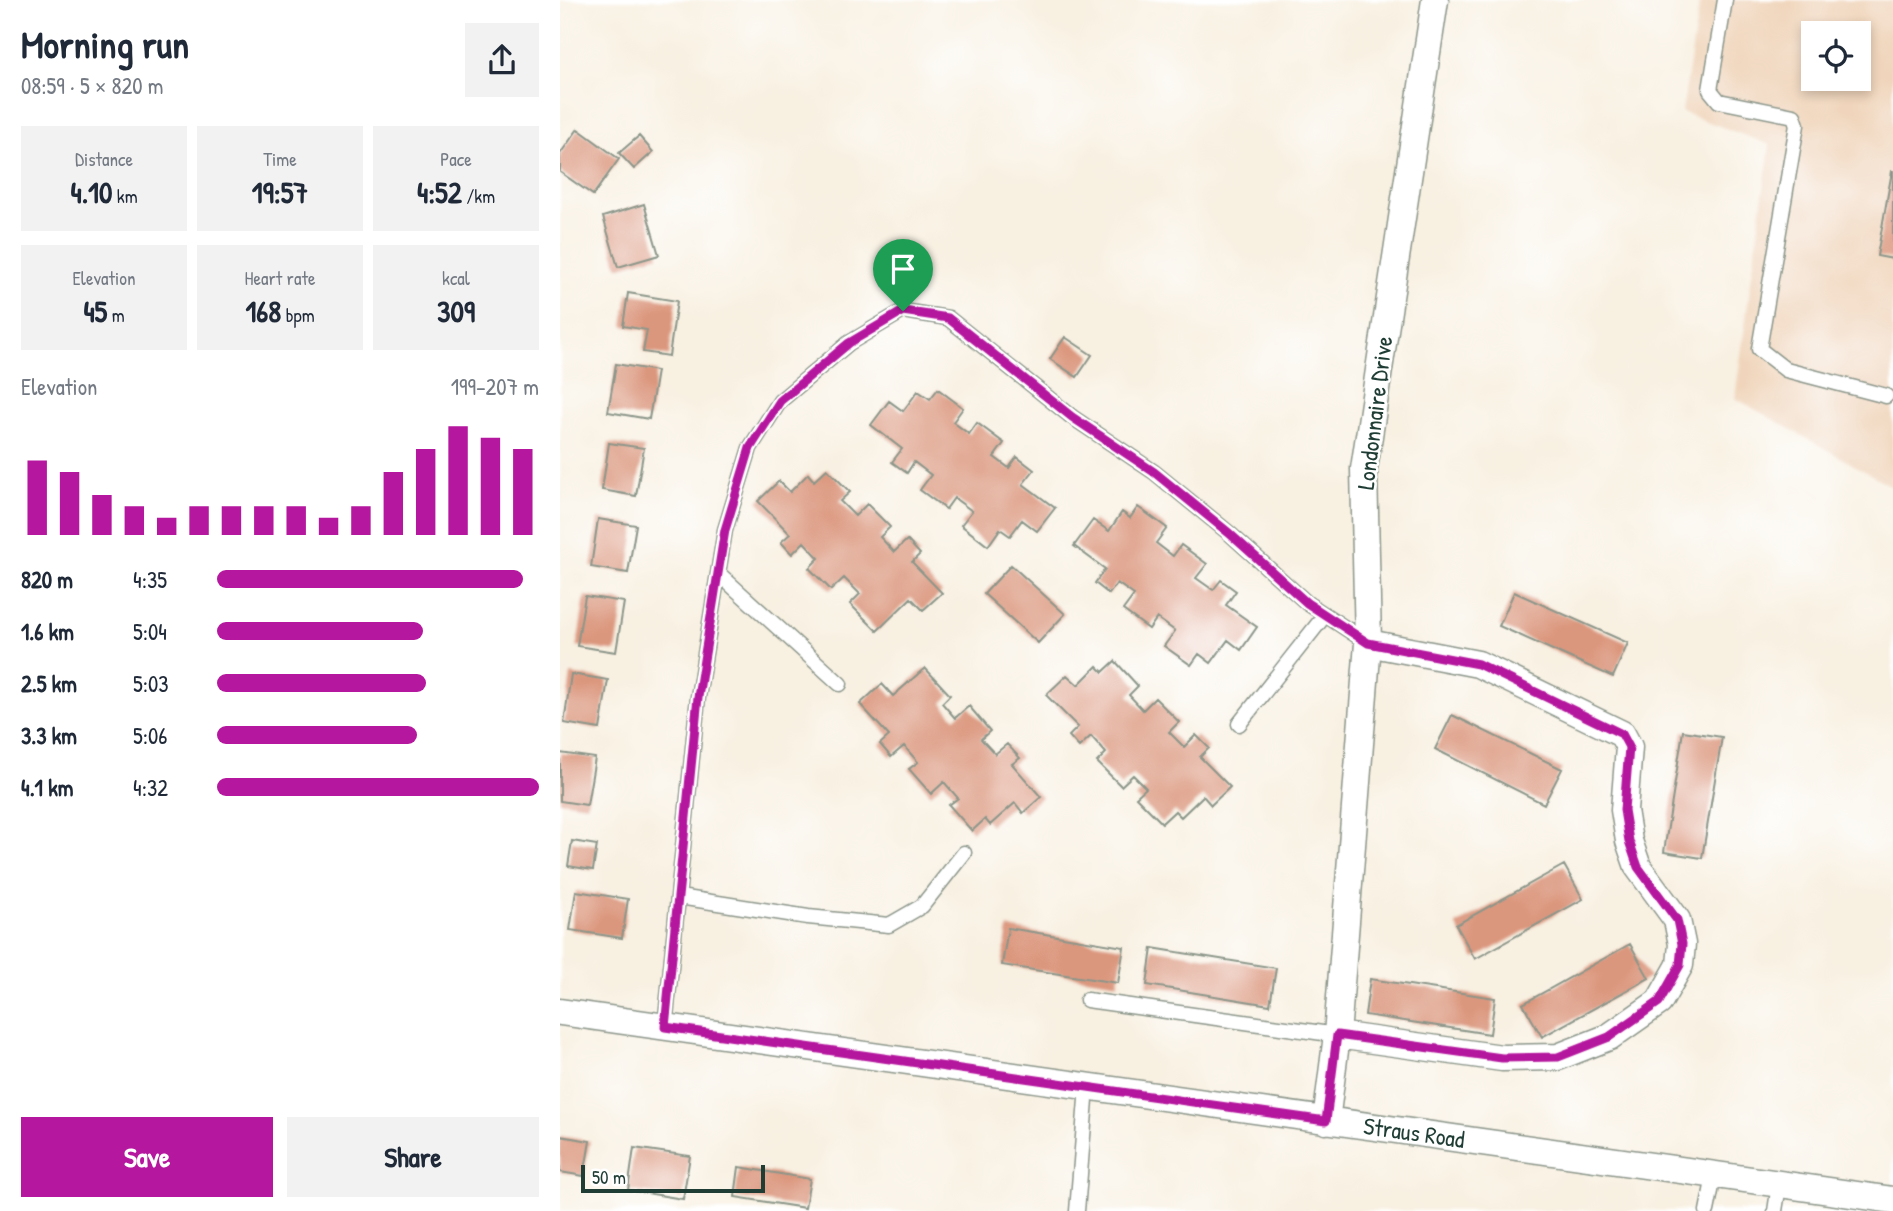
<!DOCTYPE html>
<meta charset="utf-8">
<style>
:root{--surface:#fff;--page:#f2f2f3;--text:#1f2937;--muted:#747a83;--accent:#b5179e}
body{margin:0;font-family:"Patrick Hand",sans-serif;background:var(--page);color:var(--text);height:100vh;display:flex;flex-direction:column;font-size:26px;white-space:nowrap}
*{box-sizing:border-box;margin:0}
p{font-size:23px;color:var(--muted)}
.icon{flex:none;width:38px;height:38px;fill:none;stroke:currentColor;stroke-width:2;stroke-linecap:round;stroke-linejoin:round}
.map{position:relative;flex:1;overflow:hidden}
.sheet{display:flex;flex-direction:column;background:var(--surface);width:560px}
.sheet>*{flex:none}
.fabs{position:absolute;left:1241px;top:21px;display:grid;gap:14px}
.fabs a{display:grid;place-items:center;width:70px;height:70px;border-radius:0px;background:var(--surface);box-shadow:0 4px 10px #0003;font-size:35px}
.scale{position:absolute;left:21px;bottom:18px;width:184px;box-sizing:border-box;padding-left:7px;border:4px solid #1f3d34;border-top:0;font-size:19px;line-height:24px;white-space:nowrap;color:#1f3d34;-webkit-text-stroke:5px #fff;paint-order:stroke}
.pin{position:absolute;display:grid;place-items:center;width:60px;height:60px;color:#fff;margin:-72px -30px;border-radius:50% 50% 50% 0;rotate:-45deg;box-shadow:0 0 7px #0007}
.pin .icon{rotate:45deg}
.round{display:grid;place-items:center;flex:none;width:74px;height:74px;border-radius:0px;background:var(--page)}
.head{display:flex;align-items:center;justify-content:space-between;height:119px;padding:0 21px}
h1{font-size:38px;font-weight:700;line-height:52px}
.figures{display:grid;grid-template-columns:repeat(3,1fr);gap:10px;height:119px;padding:7px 21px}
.figures div{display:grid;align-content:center;border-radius:0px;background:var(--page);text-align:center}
.figures b{font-size:30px;font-weight:700}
.figures small{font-size:19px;font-weight:400}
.figures p{font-size:19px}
.chart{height:196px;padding:14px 21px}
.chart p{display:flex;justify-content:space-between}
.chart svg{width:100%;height:126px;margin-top:7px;stroke:var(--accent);stroke-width:6}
.action{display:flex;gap:14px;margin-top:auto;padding:14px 21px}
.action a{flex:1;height:80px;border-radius:0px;background:var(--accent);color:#fff;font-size:28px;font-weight:700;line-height:80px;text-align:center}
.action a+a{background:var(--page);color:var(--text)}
ul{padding:0 21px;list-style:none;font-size:23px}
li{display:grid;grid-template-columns:112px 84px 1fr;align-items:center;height:52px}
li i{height:18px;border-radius:9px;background:var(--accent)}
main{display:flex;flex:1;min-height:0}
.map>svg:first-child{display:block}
</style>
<main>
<section class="sheet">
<div class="head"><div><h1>Morning run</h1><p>08:59 · 5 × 820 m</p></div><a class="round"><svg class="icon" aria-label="share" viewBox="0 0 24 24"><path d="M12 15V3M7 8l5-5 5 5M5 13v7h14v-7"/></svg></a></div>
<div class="figures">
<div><p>Distance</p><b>4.10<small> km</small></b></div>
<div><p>Time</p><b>19:57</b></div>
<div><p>Pace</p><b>4:52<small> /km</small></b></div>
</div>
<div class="figures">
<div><p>Elevation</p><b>45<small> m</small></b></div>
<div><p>Heart rate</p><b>168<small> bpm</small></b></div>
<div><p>kcal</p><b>309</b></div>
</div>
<div class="chart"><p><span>Elevation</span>199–207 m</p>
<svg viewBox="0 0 160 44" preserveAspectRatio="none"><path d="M5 44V18M15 44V22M25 44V30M35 44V34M45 44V38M55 44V34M65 44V34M75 44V34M85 44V34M95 44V38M105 44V34M115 44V22M125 44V14M135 44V6M145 44V10M155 44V14"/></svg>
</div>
<ul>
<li><b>820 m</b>4:35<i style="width:95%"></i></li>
<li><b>1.6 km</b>5:04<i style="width:64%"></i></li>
<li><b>2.5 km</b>5:03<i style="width:65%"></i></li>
<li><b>3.3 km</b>5:06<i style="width:62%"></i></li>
<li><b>4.1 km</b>4:32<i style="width:100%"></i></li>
</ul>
<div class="action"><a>Save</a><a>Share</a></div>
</section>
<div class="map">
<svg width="1333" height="1211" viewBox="0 0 1333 1211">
<rect width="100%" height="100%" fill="#fff"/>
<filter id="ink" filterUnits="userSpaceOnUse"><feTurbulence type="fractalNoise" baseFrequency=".0143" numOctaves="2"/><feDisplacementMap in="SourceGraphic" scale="14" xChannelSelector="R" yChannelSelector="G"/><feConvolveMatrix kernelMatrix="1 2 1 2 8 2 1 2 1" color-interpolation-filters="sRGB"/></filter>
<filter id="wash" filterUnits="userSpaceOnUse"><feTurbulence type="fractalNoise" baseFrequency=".00686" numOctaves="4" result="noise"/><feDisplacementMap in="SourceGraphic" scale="28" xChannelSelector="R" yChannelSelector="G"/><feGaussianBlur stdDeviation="1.57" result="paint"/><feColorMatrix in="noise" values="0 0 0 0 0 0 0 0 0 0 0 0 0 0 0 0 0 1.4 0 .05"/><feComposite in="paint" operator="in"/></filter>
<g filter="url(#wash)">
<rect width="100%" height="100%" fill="#f8f0e1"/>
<path fill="#f0d5bc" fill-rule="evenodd" d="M1140,0H1333V487L1175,398L1210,145L1122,112ZM1253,33H1298V79H1253Z"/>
<g id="blocks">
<path fill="#db977e" d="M18,129L59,159L33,195L0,172V154Z
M79,136L93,152L74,169L59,153Z
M1332,171H1333V259L1317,256Z
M84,204L99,255L58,267L43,217Z
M68,293L117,301L109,356L83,352L87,330L63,326Z
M505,337L532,355L517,377L490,359Z
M56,364L97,371L89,419L48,412Z
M378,389L403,408L393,422L409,434L417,423L444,443L434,457L449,468L457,457L474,470L463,484L495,508L477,531L462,520L450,536L440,529L428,546L401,525L412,511L394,498L386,509L360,490L371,475L354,462L347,473L332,462L342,449L311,425L329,401L343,411L358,391L370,399Z
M49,443L84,448L76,496L42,490Z
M267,469L290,492L280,501L295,516L307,504L330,527L320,537L334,552L347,540L360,554L352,562L382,593L363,610L351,598L317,631L290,604L300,594L284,578L271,590L249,568L259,558L244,542L232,554L221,542L230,534L198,501L219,481L230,492L248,474L254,481Z
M578,507L607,528L596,543L613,556L621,545L647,564L636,578L653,590L661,580L676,591L666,605L697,627L681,650L668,640L651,663L639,654L631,665L604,646L615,631L597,618L589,629L563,610L574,595L557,583L549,594L535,583L545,569L514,546L533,520L549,531L562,512L570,518Z
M38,519L76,525L68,573L31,567Z
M451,565L505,614L478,643L424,594Z
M954,592L1068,643L1053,677L939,626Z
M25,596L64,602L56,652L17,646Z
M555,661L578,686L569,695L583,710L595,698L619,722L609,732L624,747L636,735L649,748L640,757L670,787L651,805L643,796L621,817L615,811L602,823L576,797L586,788L573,775L561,786L537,762L546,753L531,736L519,747L509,736L518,727L486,695L507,675L518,685L537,666L543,672Z
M365,668L390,695L382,703L395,718L409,706L430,731L421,739L435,754L447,744L460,758L452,764L481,797L463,813L455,803L430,825L425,819L412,831L389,805L398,798L384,782L371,794L349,769L358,762L344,746L331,757L320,744L329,736L300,704L322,684L333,696Z
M11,674L48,680L40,729L4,723Z
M892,715L1002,769L984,804L875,749Z
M1123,731L1162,737L1142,858L1104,852Z
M0,753L35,758L27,805L0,801Z
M12,841L37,845L33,870L8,866Z
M1004,865L1023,899L915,959L896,925Z
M16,891L68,899L62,938L10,930Z
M448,928L564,947L558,983L442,965Z
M1070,944L1089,978L982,1037L963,1004Z
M592,948L716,968L710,1005L587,985Z
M810,979L935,998L930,1034L805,1015Z
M0,1136L30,1141L24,1176L0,1172Z
M74,1148L130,1156L123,1199L68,1190Z
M179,1167L250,1179L245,1208L175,1197Z"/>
</g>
</g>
<g filter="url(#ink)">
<use href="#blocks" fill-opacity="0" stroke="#8c968a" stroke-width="2"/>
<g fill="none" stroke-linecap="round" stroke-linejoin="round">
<g stroke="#8c968a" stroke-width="17">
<path id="lane" d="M1165,0L1150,90L1159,101L1234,116L1237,125L1199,349L1226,370L1326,396
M158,573L280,684
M679,724L765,615
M119,897L248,917L329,925L362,906L404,853
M527,1000L777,1035
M105,1027L138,697L165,530L190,448L220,401L289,343L343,311L388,318L512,417L594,472L669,533L747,603L808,643
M517,1211L527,1087
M1147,1211L1154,1176
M1215,1211L1219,1185"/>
</g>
<g stroke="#8c968a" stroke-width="29">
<path id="street" d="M0,1012L1333,1200
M777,1035L942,1058L998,1057L1049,1037L1099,1002L1120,965L1122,944L1117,920L1078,867L1069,841L1064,810L1069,747L1062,734L918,664L808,643
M766,1121L777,1035L808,643L804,469L875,0"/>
</g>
<use href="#lane" stroke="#fff" stroke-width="14"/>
<use href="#street" stroke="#fff" stroke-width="26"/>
</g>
</g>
<g fill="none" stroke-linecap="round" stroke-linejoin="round" filter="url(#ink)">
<g stroke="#fff" stroke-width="14">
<path id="route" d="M343,311L388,318L512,417L594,472L669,533L747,603L808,643L918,664L1062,734L1069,747L1064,810L1069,841L1078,867L1117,920L1122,944L1120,965L1099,1002L1049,1037L998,1057L942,1058L777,1035L766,1121L105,1027L138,697L165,530L190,448L220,401L289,343Z"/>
</g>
<use href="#route" stroke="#b5179e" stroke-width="9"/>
</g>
<g text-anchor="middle" stroke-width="5" stroke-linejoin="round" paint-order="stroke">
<g font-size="24" fill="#1f3d34" stroke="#fff">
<text transform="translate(815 413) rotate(-83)" y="8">Londonnaire Drive</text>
<text transform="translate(854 1133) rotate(8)" y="8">Straus Road</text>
</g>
</g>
</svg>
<div class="fabs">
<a><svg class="icon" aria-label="locate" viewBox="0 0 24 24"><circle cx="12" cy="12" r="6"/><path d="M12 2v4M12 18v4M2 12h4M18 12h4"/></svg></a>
</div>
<div class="scale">50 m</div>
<div class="pin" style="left:343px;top:311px;background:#1e9e55"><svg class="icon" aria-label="arrive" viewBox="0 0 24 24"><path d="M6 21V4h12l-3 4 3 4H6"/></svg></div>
</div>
</main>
